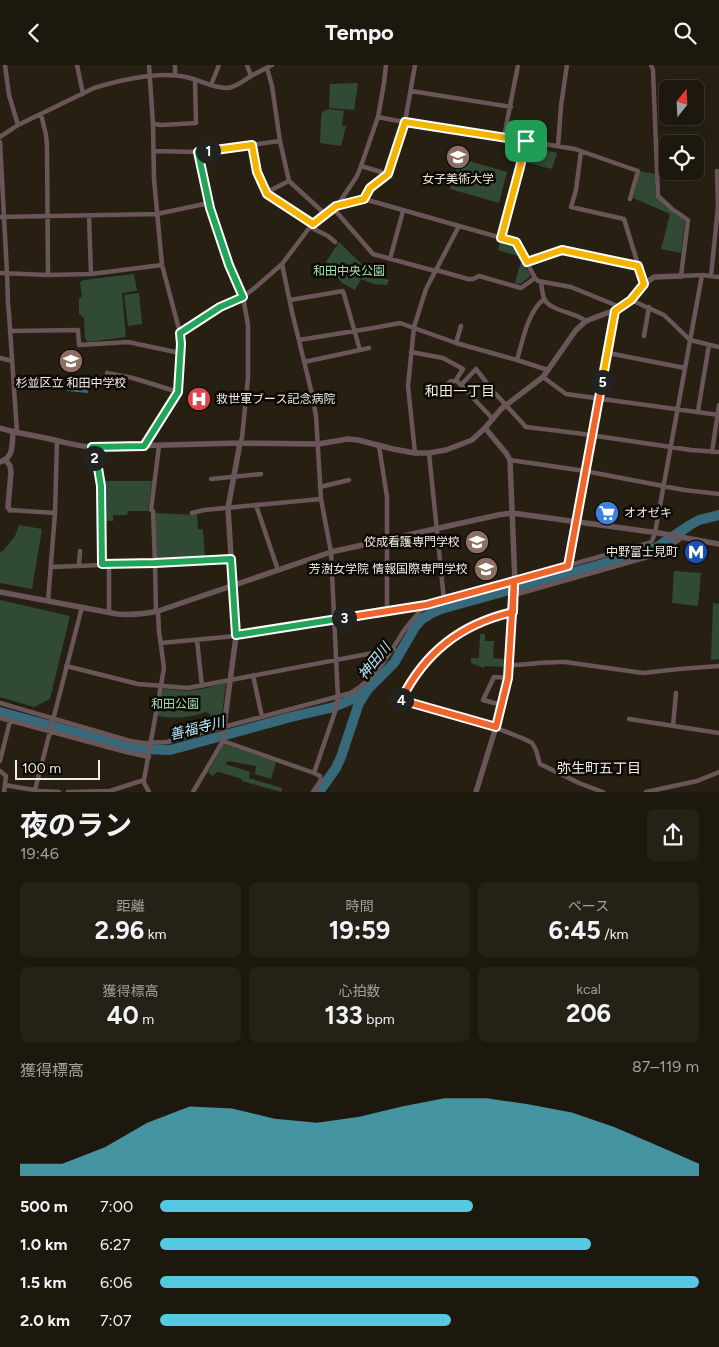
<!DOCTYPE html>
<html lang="ja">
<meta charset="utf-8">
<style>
:root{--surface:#1d180e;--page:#252117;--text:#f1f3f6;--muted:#a0a09e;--line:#3b372e;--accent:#56c9e1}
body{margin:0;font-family:Figtree,"Noto Sans JP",sans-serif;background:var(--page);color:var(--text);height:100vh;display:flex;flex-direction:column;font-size:19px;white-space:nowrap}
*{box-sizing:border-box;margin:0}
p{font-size:16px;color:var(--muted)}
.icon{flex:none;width:28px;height:28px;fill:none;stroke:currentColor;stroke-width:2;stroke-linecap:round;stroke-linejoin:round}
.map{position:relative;height:727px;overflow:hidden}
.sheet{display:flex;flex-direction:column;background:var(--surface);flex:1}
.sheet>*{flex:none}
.needle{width:32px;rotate:18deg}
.fabs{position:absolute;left:659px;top:15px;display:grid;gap:10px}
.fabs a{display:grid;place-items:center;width:45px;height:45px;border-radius:8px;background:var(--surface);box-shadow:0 5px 20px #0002,0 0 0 1px var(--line);font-size:25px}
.scale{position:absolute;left:15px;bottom:12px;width:85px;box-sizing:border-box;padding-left:5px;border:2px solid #f0ece3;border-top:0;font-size:14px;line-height:18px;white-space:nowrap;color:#f0ece3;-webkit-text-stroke:4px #0d0a05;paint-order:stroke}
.pin{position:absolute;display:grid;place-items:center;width:42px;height:42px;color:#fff;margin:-21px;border-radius:10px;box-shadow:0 2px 8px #0006}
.km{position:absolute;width:25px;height:25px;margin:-12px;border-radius:50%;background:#222;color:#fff;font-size:14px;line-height:25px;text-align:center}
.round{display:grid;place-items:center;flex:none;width:52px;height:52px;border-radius:8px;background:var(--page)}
.head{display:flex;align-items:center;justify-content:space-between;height:85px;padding:0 20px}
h1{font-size:28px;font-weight:700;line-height:38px}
.metrics{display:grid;grid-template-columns:repeat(3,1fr);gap:8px;height:85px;padding:5px 20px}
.metrics div{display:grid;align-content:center;border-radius:8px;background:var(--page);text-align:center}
.metrics b{font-size:25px;font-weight:700}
.metrics small{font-size:14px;font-weight:400}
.metrics p{font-size:14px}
.chart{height:140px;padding:10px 20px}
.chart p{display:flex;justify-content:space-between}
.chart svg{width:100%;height:90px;margin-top:5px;fill:var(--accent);opacity:.7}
ul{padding:0 20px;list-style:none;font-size:16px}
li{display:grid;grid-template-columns:80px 60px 1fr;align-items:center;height:38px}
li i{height:12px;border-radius:6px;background:var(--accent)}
header{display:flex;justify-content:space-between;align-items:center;height:65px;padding:0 20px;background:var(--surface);font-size:22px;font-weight:700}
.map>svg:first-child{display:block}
</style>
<header><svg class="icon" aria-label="back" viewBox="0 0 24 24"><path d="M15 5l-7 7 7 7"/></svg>Tempo<svg class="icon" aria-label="search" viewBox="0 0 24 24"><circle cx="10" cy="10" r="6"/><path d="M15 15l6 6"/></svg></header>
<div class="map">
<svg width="719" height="727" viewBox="0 0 719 727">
<rect width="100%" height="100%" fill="#272012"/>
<path fill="#304a36" d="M358,18L354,45L329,43L330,19Z
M329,44L344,46L342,61H346L341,81L320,78L321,55L322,47Z
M530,79L538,80L537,83L557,88L552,104L525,97Z
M459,93L507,107L499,138L450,124Z
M640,106L655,109V129L666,142L685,156L681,188L661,184L670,149L633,133Z
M339,177L372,209L389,215L387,220L373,219L361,214L355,225L342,218L326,197Z
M500,177L516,182L521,192L498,185Z
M522,196L530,209V212L520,219L515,218L519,203Z
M134,209L137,226L122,228L126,272L88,277L85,273L84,253L79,249V234L82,231L80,217L83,215Z
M139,228L142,259L128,261L124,230Z
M104,416H152L148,446H128L127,450H113V456H104Z
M155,448L197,450L198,464L203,465L205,492L157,494Z
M19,460L42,464L32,524L0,518V487L3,486L15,471Z
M674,506L701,508L698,541L672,538Z
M0,535L70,551L50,634L34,642L0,632Z
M713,538L719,539V594L711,595Z
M480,569H485V576H494L493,593L506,594L505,602L485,601L484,603L471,598V593H479Z
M226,618L221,659L214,662L211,650L206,647C187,653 178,654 157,651L162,626L164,624L187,626L202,624Z
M224,679L276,697L271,714L255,709L256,701L228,696L225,699L250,707L249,713L282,723L281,727L242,716V714L219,707H217L212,711L208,707Z"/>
<path fill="#37697b" d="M68,317L89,320L88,328L67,326Z"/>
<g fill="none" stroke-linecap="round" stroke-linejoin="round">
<path stroke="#37697b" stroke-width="10" d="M0,647L129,682L144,684L170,685L185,681L291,652L334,642L355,633L365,627
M319,727L336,703L341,692L359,638L368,624L394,598L415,562L422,554L432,548L441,544L642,488L656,483L690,460L699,455L719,450"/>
<path stroke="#6a5559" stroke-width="4.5" d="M5,0L9,30L18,60
M77,0L83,29
M247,0L251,11
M651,0L653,5L658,131L672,144L688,155L681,211L702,210L719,212
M175,10V0
M211,20L219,0
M411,26L511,42
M41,49L46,70L47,80L48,210
M378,52L393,55L575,84L638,106L630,134
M153,59L162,60L196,58L195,15
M0,72L18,60L94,23C121,15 158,6 186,12C200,15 212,23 227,23C237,22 243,16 251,11C258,7 265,4 272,0
M504,72L518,0
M280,76L289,116
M0,77L7,208L8,238L9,249L17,368
M252,80L257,107L267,129L313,159
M558,81L561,41L567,0
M154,86L198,87L280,76L272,21L267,3
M581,86L576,125L571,142L624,154L644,219
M198,87L210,143L229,200L243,232L248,260V313L242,373L240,378
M361,101L388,109
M267,127L289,116L325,149
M364,134L516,177L535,213L538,216L571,222L620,242
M337,141L357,111L361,101L378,52L384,18L386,0
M333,143L373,189L435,206
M89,151L91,209
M0,152L157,149L209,138
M310,162L328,171L335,177
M501,173L520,102L526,76
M390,194L403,146
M527,197L563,185L639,201
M282,199L292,247L312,329L316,351L321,434L331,487L338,634L336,644L314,708
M436,205L468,214H473L479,211L521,223L535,213
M0,208L48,210L91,209L162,200
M711,211L718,142L717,106
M541,217C542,222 542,228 544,233C548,246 576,247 586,256
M290,235L343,226L360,285L304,297
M631,235L664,250L690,275L719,282
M10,266L78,265L79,280L128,277L180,288
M180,268L220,243L243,232L257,221L282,199L310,162L325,149L336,141L364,134L370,123L388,109L392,100L405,57L415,0
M644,271L649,242
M299,275L373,263L400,258L456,278L517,295L548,305
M456,278L461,261
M360,285L369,283
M411,287L443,293L463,304L456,315
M608,288L685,303
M0,293L12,296
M517,295C523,275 527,248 544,234
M107,308L133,313L178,327
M543,312L566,329L719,350
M446,320L451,316L453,317L456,315L493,354
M461,320L476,304L493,326L526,362L576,368L691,385L719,387
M698,346L709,280
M144,381L178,327L181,279L180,268L162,200L154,114L153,59L149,0
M379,381L387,432V546
M92,382L93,391L98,403L101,421L102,499
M712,387L719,340
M415,388L408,321L414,262L426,224L459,161
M429,388L444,535
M510,395L585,406L684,425L719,429
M211,414L261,409
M320,422L349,415
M256,440L278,505
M10,445L55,448L48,536
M55,448L57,376
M192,448L204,445L321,434
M109,499V547
M79,500L80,486
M568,501L615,246
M51,502L155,498L231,494
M514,530L655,490L679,475L681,472
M156,547L155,498L153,446L151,445L159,381
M513,547C461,558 424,589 401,636L489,660L522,673L532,678L536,685L540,699L579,718L603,727
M197,575L202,621
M161,578L236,571
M509,600C528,600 546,596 565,597L643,608L679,604L719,601
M66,601L138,619L188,623L394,584
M253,610L262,652
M0,638L130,676L143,678L167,677L351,628C376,613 388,591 403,567C410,557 418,549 425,540L649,478L652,476L655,468L702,210
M502,640L483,635L494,612L508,613
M0,653L126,687L149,692
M629,654L719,668
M673,661L676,628
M223,676L314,708L320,711L321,715L313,727
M0,696L10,656
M0,706L6,711L4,727
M143,716L149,727
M5,720L40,726L59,727
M35,725L82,542
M68,727L110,726L144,715L164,603L159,566L158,546
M193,727L223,676L224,662
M646,727L697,716L719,707"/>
<path stroke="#6a5559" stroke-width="5.5" d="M0,363C16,368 33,370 50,374C64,377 76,381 92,382L240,378L318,379L348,374L358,375L393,384L415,388H429L446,385L472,375L485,363L501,344L543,312L576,265L586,256L607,248L615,246L620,242L631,235L644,219L654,212L681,211
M6,395L10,401L11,407L8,442L10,445
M0,397C14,393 12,379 13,367
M0,527L117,549C131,550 145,549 158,546L331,487L498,450L512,448L659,468L719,479
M236,571L425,540
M224,662L236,571L228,443L240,378
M476,727L498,655L508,613L515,518L510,395L506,388L485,363"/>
</g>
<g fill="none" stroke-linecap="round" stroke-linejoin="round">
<g stroke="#fff" stroke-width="10">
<path id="split-1" d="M208,86L252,80L257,107L267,129L313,159L336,141L364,134L370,123L388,109L405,57L526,76"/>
</g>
<g stroke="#fff" stroke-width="10">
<path id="split-2" d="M94,393L92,382L144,381L178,327L181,279L180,268L220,242L243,232L229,200L210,143L198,87L208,86"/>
</g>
<g stroke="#fff" stroke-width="10">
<path id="split-3" d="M94,393L98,403L101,421L102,499L155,498L231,494L236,570L344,553"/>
</g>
<g stroke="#fff" stroke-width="10">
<path id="split-4" d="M344,553L426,540L514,516L508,613L496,662L401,635"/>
</g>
<g stroke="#fff" stroke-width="10">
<path id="split-5" d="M401,635C425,587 461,559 513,547L514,516L568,501L602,317"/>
</g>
<g stroke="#fff" stroke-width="10">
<path id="split-6" d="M526,76L520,102L501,173L516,177L527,197L562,185L638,201L644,219L631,235L615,246L602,317"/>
</g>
<use href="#split-1" stroke="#f5b400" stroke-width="6"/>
<use href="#split-2" stroke="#22a559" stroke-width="6"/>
<use href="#split-3" stroke="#22a559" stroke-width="6"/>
<use href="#split-4" stroke="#f0652b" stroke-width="6"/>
<use href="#split-5" stroke="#f0652b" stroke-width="6"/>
<use href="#split-6" stroke="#f5b400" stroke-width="6"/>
</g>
<defs>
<g id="university-disc" transform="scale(1.25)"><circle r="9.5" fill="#8d6e63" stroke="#0d0a05"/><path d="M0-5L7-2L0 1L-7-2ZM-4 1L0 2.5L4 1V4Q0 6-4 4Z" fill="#fff"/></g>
<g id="school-disc" transform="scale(1.25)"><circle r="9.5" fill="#8d6e63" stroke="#0d0a05"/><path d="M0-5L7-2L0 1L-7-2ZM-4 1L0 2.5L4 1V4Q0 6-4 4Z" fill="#fff"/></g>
<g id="hospital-disc" transform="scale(1.25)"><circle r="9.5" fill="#e0444e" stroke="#0d0a05"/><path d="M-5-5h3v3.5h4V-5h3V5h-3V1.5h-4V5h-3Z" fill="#fff"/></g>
<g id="supermarket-disc" transform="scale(1.25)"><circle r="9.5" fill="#3f7fe0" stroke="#0d0a05"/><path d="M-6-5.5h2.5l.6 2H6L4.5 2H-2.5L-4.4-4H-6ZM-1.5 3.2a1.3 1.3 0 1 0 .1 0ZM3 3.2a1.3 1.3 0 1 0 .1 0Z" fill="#fff"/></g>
<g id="metro-disc" transform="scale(1.25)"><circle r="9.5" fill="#1a4fb4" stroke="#0d0a05"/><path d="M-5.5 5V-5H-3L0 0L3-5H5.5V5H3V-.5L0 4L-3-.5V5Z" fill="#fff"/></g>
</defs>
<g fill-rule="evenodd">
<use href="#university-disc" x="458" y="92"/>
<use href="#school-disc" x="71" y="296"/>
<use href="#hospital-disc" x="199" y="334"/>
<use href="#supermarket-disc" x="607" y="448"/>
<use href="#university-disc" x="477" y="477"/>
<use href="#metro-disc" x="696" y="487"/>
<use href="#university-disc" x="486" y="504"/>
</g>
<g text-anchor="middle" stroke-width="5" stroke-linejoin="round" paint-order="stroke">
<g font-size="12" fill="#f0ece3" stroke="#0d0a05" text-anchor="end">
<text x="458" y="118" text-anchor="middle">女子美術大学</text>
<text x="71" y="322" text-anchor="middle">杉並区立 和田中学校</text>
<text x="216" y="338" text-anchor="start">救世軍ブース記念病院</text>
<text x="624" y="452" text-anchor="start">オオゼキ</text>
<text x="460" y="481">佼成看護専門学校</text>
<text x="678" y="491">中野富士見町</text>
<text x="468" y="508">芳澍女学院 情報国際専門学校</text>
</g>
<g font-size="12" fill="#a2dfb0" stroke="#0d0a05">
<text x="349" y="210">和田中央公園</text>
<text x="175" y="643">和田公園</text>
</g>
<g font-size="14" fill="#f0ece3" stroke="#0d0a05">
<text x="460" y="331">和田一丁目</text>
<text x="599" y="708">弥生町五丁目</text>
</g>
<g font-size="14" font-style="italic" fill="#b8e7f9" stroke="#0d0a05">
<text transform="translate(374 596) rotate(-51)" y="5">神田川</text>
<text transform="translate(197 663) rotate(-14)" y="5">善福寺川</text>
</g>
</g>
</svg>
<div class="fabs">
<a><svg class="needle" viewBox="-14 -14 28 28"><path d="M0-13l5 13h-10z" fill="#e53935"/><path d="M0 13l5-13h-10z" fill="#a0a09e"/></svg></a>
<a><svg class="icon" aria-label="locate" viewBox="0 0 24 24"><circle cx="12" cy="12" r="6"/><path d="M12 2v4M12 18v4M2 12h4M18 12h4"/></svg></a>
</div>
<div class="scale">100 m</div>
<div class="pin" style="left:526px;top:76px;background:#1e9e55"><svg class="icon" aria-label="arrive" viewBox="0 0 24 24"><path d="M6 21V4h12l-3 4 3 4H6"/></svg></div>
<b class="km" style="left:208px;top:86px">1</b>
<b class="km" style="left:94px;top:393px">2</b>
<b class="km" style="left:344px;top:553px">3</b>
<b class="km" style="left:401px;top:635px">4</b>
<b class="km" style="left:602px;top:317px">5</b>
</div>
<section class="sheet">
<div class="head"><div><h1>夜のラン</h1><p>19:46</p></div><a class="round"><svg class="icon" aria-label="share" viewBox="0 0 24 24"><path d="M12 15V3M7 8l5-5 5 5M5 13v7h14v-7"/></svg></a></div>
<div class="metrics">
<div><p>距離</p><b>2.96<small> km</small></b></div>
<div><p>時間</p><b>19:59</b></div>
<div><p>ペース</p><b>6:45<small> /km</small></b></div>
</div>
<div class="metrics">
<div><p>獲得標高</p><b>40<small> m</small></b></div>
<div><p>心拍数</p><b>133<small> bpm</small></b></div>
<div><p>kcal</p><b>206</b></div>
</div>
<div class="chart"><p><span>獲得標高</span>87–119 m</p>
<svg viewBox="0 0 160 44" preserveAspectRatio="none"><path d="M0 44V38L10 38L20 30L30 18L40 10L50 11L60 16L70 18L80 15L90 10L100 6L110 6L120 9L130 13L140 20L150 29L160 38V44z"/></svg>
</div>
<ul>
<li><b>500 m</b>7:00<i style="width:58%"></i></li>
<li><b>1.0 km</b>6:27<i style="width:80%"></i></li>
<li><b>1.5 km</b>6:06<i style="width:100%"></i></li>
<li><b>2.0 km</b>7:07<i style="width:54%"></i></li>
</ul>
</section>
